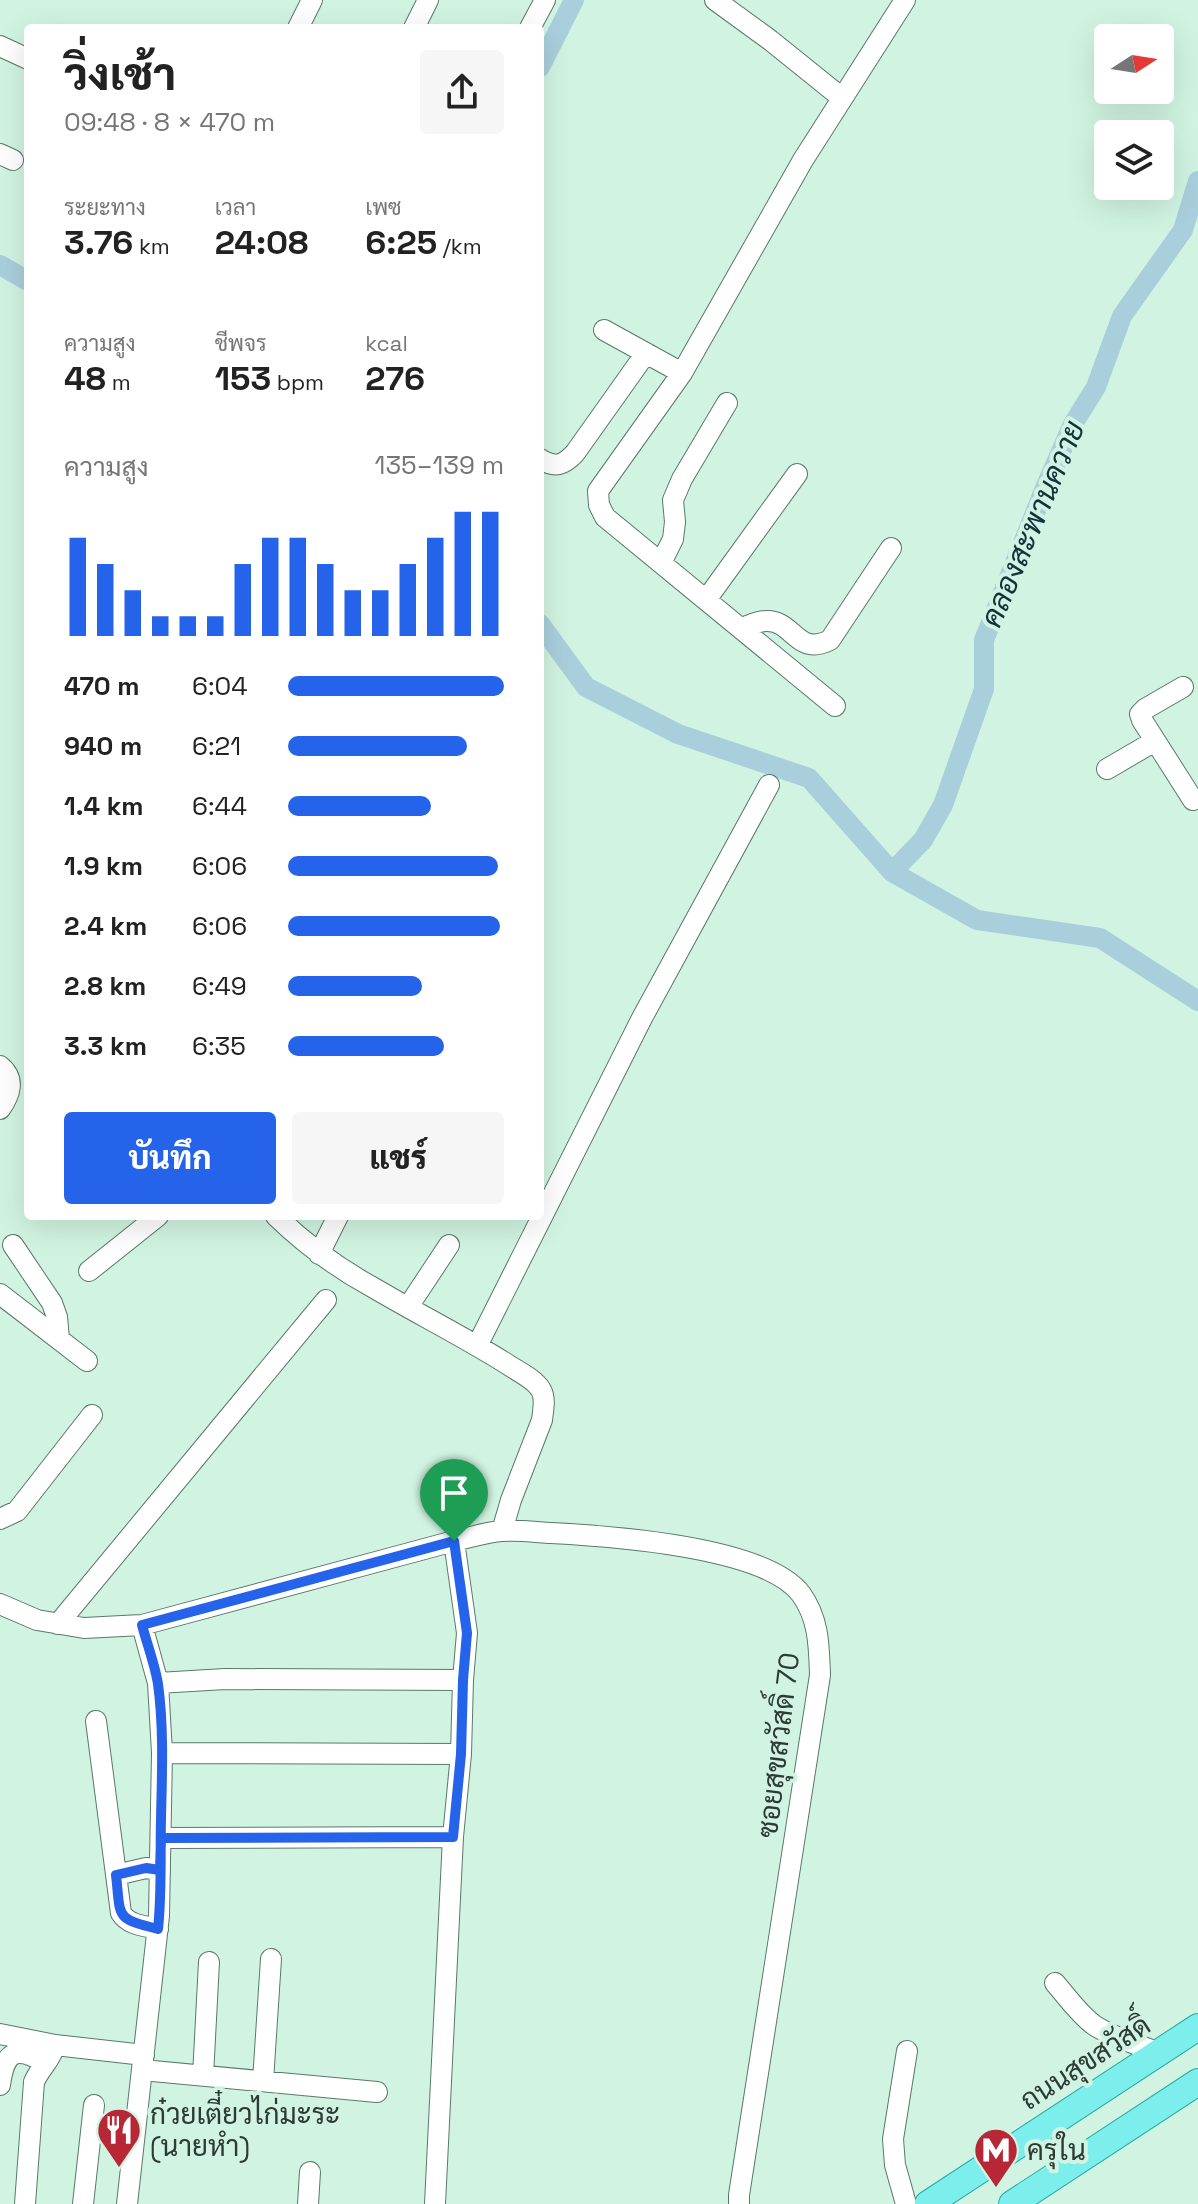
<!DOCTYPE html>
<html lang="th">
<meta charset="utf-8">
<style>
:root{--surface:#fff;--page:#f6f6f6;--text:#222;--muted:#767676;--accent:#2563eb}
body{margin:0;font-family:"Space Grotesk",Sarabun,sans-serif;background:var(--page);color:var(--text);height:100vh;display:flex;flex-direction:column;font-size:30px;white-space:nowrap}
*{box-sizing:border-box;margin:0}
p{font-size:26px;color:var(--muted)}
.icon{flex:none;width:44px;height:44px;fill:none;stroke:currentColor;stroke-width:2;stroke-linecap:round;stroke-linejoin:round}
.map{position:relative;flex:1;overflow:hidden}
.side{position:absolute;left:24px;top:24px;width:520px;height:1196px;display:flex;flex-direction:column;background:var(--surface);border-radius:8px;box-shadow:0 8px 32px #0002}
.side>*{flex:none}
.needle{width:52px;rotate:78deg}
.fabs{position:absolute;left:1094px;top:24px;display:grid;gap:16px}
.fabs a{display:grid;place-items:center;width:80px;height:80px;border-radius:8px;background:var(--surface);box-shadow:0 8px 32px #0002;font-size:40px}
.pin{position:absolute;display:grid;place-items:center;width:68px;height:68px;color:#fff;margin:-82px -34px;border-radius:50% 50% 50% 0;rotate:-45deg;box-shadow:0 0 8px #0007}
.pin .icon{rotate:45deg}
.round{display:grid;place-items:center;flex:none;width:84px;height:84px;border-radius:8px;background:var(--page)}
.overview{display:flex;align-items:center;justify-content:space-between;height:136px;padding:0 40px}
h1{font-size:44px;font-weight:800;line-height:60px}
.figures{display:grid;grid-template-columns:repeat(3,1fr);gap:12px;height:136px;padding:8px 40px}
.figures div{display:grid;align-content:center}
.figures b{font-size:34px;font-weight:800}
.figures small{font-size:22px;font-weight:400}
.figures p{font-size:22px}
.chart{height:224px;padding:16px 40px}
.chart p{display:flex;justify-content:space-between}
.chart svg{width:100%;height:144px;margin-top:8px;stroke:var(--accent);stroke-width:6}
.button{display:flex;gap:16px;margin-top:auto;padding:16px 40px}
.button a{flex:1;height:92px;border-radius:8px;background:var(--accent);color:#fff;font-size:32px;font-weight:800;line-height:92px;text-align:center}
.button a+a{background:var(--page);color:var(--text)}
ul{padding:0 40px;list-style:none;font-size:26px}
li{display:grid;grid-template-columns:128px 96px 1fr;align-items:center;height:60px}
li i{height:20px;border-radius:10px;background:var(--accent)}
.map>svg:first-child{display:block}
</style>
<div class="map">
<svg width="1198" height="2204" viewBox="0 0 1198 2204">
<rect width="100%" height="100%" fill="#d1f4e2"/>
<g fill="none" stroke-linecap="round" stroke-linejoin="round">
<path stroke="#aacfdc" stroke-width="20" d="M540,67L574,0
M0,265L28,281
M540,624L586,687L678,734L809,778L892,872L977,920L1100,938L1198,1001
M892,872L923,840L943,805L984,689V640L1045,488L1073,424L1096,387L1122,316L1183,230L1198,181"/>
<g stroke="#597869" stroke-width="22">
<path id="minor" d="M715,0L770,40L842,98
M298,28L312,0
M414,28L428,0
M530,28L545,0
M0,46L28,59
M0,154L13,160
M604,330L682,373
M540,459C555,468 563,466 575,453L646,353
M661,563L673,539L675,522L673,500L682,479L727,403
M706,600L797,474
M741,628C748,626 758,621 766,621C794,620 796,657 830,640L891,548
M1183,687L1145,709L1140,714L1142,720L1193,800
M835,706L605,517L599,505L598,491L682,373L803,160L905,0
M1107,769L1155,741
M0,1066C16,1079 10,1095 0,1109
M276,1216C306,1245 337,1268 374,1288C418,1314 464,1337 507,1364C517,1371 535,1379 541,1390C546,1398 543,1411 542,1420L511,1500L502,1531
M13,1245L52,1303L57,1317L59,1339
M319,1254L338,1216
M89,1271L158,1216
M0,1294L87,1361
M408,1307L449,1245
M477,1346L642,1018L769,785
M0,1519L17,1511L92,1415
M0,1604L37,1620L84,1628L142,1625L454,1541C469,1538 486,1532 502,1531C518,1530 535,1532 551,1533C608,1536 765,1546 801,1594C819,1619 819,1646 820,1675L739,2195V2204
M58,1624L326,1300
M158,1683L225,1679L463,1680
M96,1721L121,1913C128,1925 145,1926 158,1929
M162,1753L461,1754
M161,1838L453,1837
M116,1875L146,1868L160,1870
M1055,1983C1068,1998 1079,2014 1094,2025C1113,2038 1138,2044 1159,2053
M0,2034L55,2045L144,2055
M142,2070L377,2092
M203,2076L209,1962
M263,2081L271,1959
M0,2085C5,2049 17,2046 46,2063
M25,2204L34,2082C41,2066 50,2062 55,2045
M83,2204L94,2105
M127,2204L159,1916L162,1753L158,1683L142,1625
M308,2204L310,2172
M435,2204L453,1837L461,1754L463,1680L467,1633L454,1541
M906,2204L895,2165L893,2139L907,2051"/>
</g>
<g stroke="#27a9a3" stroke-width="28">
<path id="major" d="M928,2204L1198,2027
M1012,2204L1198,2082"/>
</g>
<use href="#minor" stroke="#fff" stroke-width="20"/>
<use href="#major" stroke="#7cefec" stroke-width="26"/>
</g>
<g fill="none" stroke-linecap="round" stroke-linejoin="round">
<g stroke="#fff" stroke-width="16">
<path id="route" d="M454,1541L142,1625C147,1644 155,1665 158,1684C164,1728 162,1774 161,1819C160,1855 162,1893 158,1929C114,1918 121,1918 116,1875L146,1868L160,1870L161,1838L453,1837L461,1754L463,1680L467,1633L454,1541"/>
</g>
<use href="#route" stroke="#2563eb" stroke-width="10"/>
</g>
<defs>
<g id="restaurant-pin" transform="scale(2.3)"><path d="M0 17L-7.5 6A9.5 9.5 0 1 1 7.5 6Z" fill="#b82736" stroke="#d1f4e2"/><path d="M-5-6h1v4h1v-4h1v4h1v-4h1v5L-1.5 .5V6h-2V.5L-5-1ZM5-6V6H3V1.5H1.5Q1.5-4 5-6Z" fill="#fff"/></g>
<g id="metro-pin" transform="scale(2.3)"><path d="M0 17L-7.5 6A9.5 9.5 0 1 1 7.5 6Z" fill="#b82736" stroke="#d1f4e2"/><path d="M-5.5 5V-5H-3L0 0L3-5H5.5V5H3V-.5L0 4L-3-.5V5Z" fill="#fff"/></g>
</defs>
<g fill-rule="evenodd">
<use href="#restaurant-pin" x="119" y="2130"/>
<use href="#metro-pin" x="996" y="2150"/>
</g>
<g text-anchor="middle" stroke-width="8" stroke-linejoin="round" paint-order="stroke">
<g font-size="28" fill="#2d3b34" stroke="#d1f4e2">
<text transform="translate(778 1745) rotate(-83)" y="10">ซอยสุขสวัสดิ์ 70</text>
<text transform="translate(1085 2062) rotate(-33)" y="10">ถนนสุขสวัสดิ์</text>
</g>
<g font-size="28" fill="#2d3b34" stroke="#d1f4e2" text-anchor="start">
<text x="150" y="2124">ก๋วยเตี๋ยวไก่มะระ<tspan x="150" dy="32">(นายหำ)</tspan></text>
<text x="1027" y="2160">ครุใน</text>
</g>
<g font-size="30" font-style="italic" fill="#0f323d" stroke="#d1f4e2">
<text transform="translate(1033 524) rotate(-67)" y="10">คลองสะพานควาย</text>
</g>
</g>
</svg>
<div class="fabs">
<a><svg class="needle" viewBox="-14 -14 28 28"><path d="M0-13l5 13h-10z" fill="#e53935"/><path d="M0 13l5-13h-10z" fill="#767676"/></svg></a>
<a><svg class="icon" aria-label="layers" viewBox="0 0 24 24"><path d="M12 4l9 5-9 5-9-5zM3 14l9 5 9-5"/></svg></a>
</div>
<div class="pin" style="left:454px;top:1541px;background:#1e9e55"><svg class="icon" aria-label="arrive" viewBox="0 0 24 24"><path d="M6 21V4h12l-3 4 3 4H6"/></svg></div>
<section class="side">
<div class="overview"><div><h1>วิ่งเช้า</h1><p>09:48 · 8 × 470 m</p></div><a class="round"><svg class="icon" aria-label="share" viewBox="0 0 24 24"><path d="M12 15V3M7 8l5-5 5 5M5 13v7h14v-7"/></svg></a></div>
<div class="figures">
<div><p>ระยะทาง</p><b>3.76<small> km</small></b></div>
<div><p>เวลา</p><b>24:08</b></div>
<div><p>เพซ</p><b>6:25<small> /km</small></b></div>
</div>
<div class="figures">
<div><p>ความสูง</p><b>48<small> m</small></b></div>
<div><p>ชีพจร</p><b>153<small> bpm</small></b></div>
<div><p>kcal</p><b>276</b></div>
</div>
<div class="chart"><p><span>ความสูง</span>135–139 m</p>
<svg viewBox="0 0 160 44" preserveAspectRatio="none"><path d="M5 44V14M15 44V22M25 44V30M35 44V38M45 44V38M55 44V38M65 44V22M75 44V14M85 44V14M95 44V22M105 44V30M115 44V30M125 44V22M135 44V14M145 44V6M155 44V6"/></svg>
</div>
<ul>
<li><b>470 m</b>6:04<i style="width:100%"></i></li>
<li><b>940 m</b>6:21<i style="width:83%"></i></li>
<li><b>1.4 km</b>6:44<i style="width:66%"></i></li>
<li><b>1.9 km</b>6:06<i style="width:97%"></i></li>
<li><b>2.4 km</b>6:06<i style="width:98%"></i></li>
<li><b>2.8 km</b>6:49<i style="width:62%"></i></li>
<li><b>3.3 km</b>6:35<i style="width:72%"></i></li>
</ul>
<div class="button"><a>บันทึก</a><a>แชร์</a></div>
</section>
</div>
